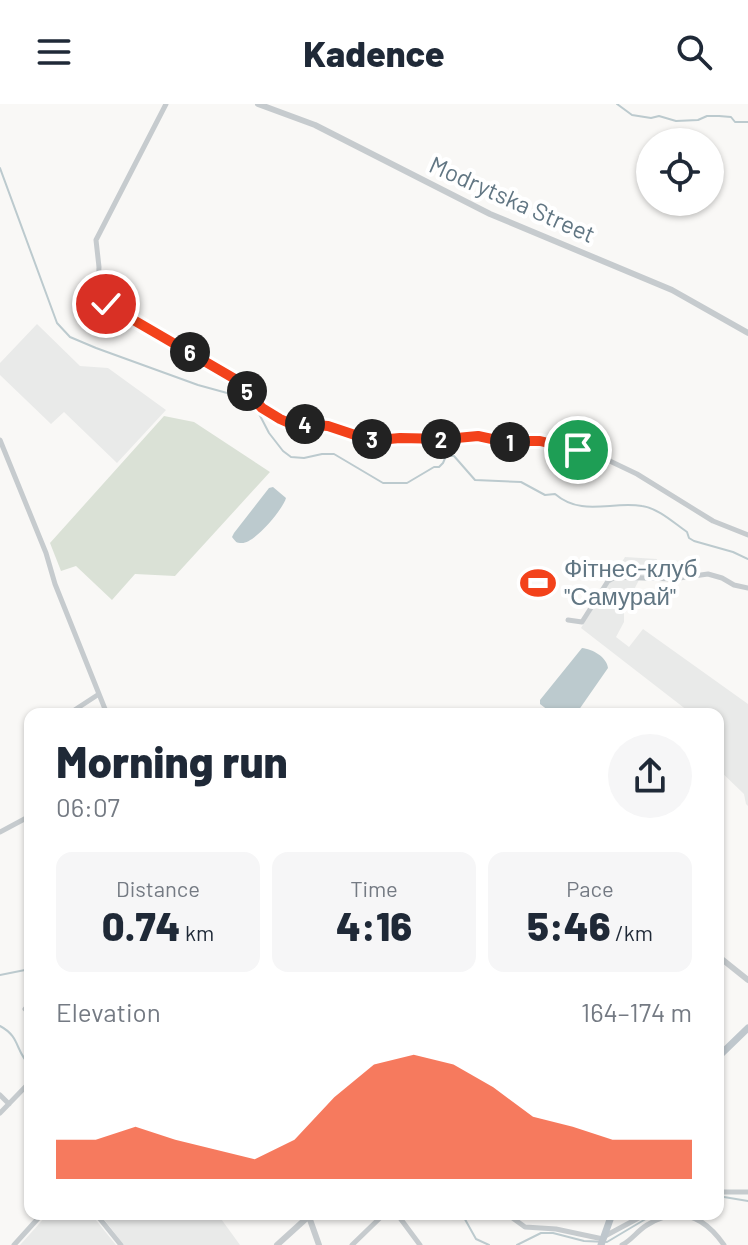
<!DOCTYPE html>
<meta charset="utf-8">
<style>
:root{--surface:#fff;--page:#f6f6f7;--text:#1f2937;--muted:#747a83;--accent:#f3421b}
body{margin:0;font-family:Barlow,sans-serif;background:var(--page);color:var(--text);height:100vh;display:flex;flex-direction:column;font-size:30px;white-space:nowrap}
*{box-sizing:border-box;margin:0}
p{font-size:26px;color:var(--muted)}
.icon{flex:none;width:44px;height:44px;fill:none;stroke:currentColor;stroke-width:2;stroke-linecap:round;stroke-linejoin:round}
.map{position:relative;flex:1;overflow:hidden}
.sheet{position:absolute;left:24px;top:604px;width:700px;height:512px;display:flex;flex-direction:column;background:var(--surface);border-radius:16px;box-shadow:0 2px 6px #0004}
.sheet>*{flex:none}
.controls{position:absolute;left:636px;top:24px;display:grid;gap:16px}
.controls a{display:grid;place-items:center;width:88px;height:88px;border-radius:50%;background:var(--surface);box-shadow:0 2px 6px #0004;font-size:40px}
.pin{position:absolute;display:grid;place-items:center;width:68px;height:68px;color:#fff;margin:-34px;border:4px solid #fff;border-radius:50%;box-shadow:0 2px 8px #0007}
.km{position:absolute;width:40px;height:40px;margin:-20px;border-radius:50%;background:#222;color:#fff;font-size:22px;line-height:40px;text-align:center}
.round{display:grid;place-items:center;flex:none;width:84px;height:84px;border-radius:42px;background:var(--page)}
.overview{display:flex;align-items:center;justify-content:space-between;height:136px;padding:0 32px}
h1{font-size:44px;font-weight:800;line-height:60px}
.metrics{display:grid;grid-template-columns:repeat(3,1fr);gap:12px;height:136px;padding:8px 32px}
.metrics div{display:grid;align-content:center;border-radius:16px;background:var(--page);text-align:center}
.metrics b{font-size:40px;font-weight:800}
.metrics small{font-size:22px;font-weight:400}
.metrics p{font-size:22px}
.chart{height:224px;padding:16px 32px}
.chart p{display:flex;justify-content:space-between}
.chart svg{width:100%;height:144px;margin-top:8px;fill:var(--accent);opacity:.7}
header{display:flex;justify-content:space-between;align-items:center;height:104px;padding:0 32px;background:var(--surface);font-size:36px;font-weight:800}
.map>svg:first-child{display:block}
</style>
<header><svg class="icon" aria-label="menu" viewBox="0 0 24 24"><path d="M4 6h16M4 12h16M4 18h16"/></svg>Kadence<svg class="icon" aria-label="search" viewBox="0 0 24 24"><circle cx="10" cy="10" r="6"/><path d="M15 15l6 6"/></svg></header>
<div class="map">
<svg width="748" height="1141" viewBox="0 0 748 1141">
<rect width="100%" height="100%" fill="#f9f8f6"/>
<path fill="#e9eae9" d="M37,220L80,262L108,264L166,306L117,359L64,308L51,320L0,271V259Z
M625,453L657,455L651,476H639L624,505V518L616,533L629,543L643,525L748,600V702L746,700L744,690L718,665V610H692L581,524Z
M48,1110H91L116,1141H20Z
M100,1110H221L219,1112L240,1141H124Z"/>
<path fill="#dae1d6" d="M164,312L194,318L270,368L175,472L135,470L112,496L76,462L61,467L50,439Z"/>
<path fill="#bccace" d="M273,383L286,394C283,405 255,439 242,439C236,439 236,438 232,433L234,429L269,384Z
M582,544C592,545 607,553 608,564L576,610H553L540,600V596Z"/>
<g fill="none" stroke-linecap="round" stroke-linejoin="round">
<path stroke="#bccace" stroke-width="2" d="M617,0L632,11L651,14L659,12L676,17L698,16L707,12H719L731,13L735,18H748
M0,64L57,219L70,233L96,244L198,281L238,292L255,302L269,329L283,347L291,353L304,354L322,350H334L383,379H407L434,363H439L443,359L446,352H454L475,376L521,378L545,391L555,390C582,413 611,397 642,402C658,404 674,419 687,428L689,434L694,437L733,448L748,455
M0,871L30,865
M0,922C21,933 15,948 30,961
M718,1092L748,1097
M462,1110L476,1135L489,1141
M517,1141L541,1129H553L584,1137L607,1138L654,1110"/>
<path stroke="#c6cbce" stroke-width="5" d="M166,0L96,136L99,163L98,187L100,192L106,200L222,267L243,283L262,304L280,315L289,319L337,324L355,331L378,336L400,334L446,335L478,332L501,337H540L591,348L637,370L713,417L748,431
M0,336L46,449L55,480L107,610
M568,516L582,518L608,477L615,473L672,475L708,470L722,474L734,481L748,484
M72,610L73,607L99,590
M0,728L30,712
M25,905L30,900
M0,991L9,1000
M0,1009L30,978
M718,1088H748
M96,1110L121,1141
M397,1110L420,1141
M507,1110L525,1123L556,1125L603,1135
M605,1132L646,1110
M14,1141L42,1110
M352,1141L384,1110
M622,1141C632,1136 637,1127 647,1121C679,1101 704,1112 724,1141"/>
<path stroke="#c6cbce" stroke-width="6" d="M258,0L315,21L490,110L672,186L748,229
M718,852L748,876
M308,1110L319,1141
M277,1141L309,1112"/>
<path stroke="#bfc7cd" stroke-width="7" d="M718,953L748,924
M601,1141L612,1110"/>
</g>
<g fill="none" stroke-linecap="round" stroke-linejoin="round">
<g stroke="#fff" stroke-width="16">
<path id="route" d="M106,200L235,275L262,304L280,315L289,319L328,322L355,331L378,336L400,334L446,335L478,332L501,337H540L578,346"/>
</g>
<use href="#route" stroke="#f3421b" stroke-width="10"/>
</g>
<defs>
<g id="stadium-bare" transform="scale(2.76)"><path d="M0-5a6.5 5 0 1 0 0 10a6.5 5 0 1 0 0-10ZM-3.5-1.8h7v3.6h-7Z" fill="#f3421b" stroke="#fff" stroke-width="2.5" paint-order="stroke"/></g>
</defs>
<g fill-rule="evenodd">
<use href="#stadium-bare" x="538" y="479"/>
</g>
<g text-anchor="middle" stroke-width="8" stroke-linejoin="round" paint-order="stroke">
<g font-size="24" fill="#617683" stroke="#fff">
<text transform="translate(512 96) rotate(24)" y="8">Modrytska Street</text>
</g>
<g font-size="24" fill="#617683" stroke="#fff" text-anchor="start">
<text x="564" y="473">Фітнес-клуб<tspan x="564" dy="28">"Самурай"</tspan></text>
</g>
</g>
</svg>
<div class="controls">
<a><svg class="icon" aria-label="locate" viewBox="0 0 24 24"><circle cx="12" cy="12" r="6"/><path d="M12 2v4M12 18v4M2 12h4M18 12h4"/></svg></a>
</div>
<div class="pin" style="left:578px;top:346px;background:#1e9e55"><svg class="icon" aria-label="arrive" viewBox="0 0 24 24"><path d="M6 21V4h12l-3 4 3 4H6"/></svg></div>
<div class="pin" style="left:106px;top:200px;background:#d93025"><svg class="icon" aria-label="check" viewBox="0 0 24 24"><path d="M5 12l5 5 9-10"/></svg></div>
<b class="km" style="left:510px;top:338px">1</b>
<b class="km" style="left:441px;top:335px">2</b>
<b class="km" style="left:372px;top:335px">3</b>
<b class="km" style="left:305px;top:320px">4</b>
<b class="km" style="left:247px;top:287px">5</b>
<b class="km" style="left:190px;top:248px">6</b>
<section class="sheet">
<div class="overview"><div><h1>Morning run</h1><p>06:07</p></div><a class="round"><svg class="icon" aria-label="share" viewBox="0 0 24 24"><path d="M12 15V3M7 8l5-5 5 5M5 13v7h14v-7"/></svg></a></div>
<div class="metrics">
<div><p>Distance</p><b>0.74<small> km</small></b></div>
<div><p>Time</p><b>4:16</b></div>
<div><p>Pace</p><b>5:46<small> /km</small></b></div>
</div>
<div class="chart"><p><span>Elevation</span>164–174 m</p>
<svg viewBox="0 0 160 44" preserveAspectRatio="none"><path d="M0 44V32L10 32L20 28L30 32L40 35L50 38L60 32L70 19L80 9L90 6L100 9L110 16L120 25L130 28L140 32L150 32L160 32V44z"/></svg>
</div>
</section>
</div>
